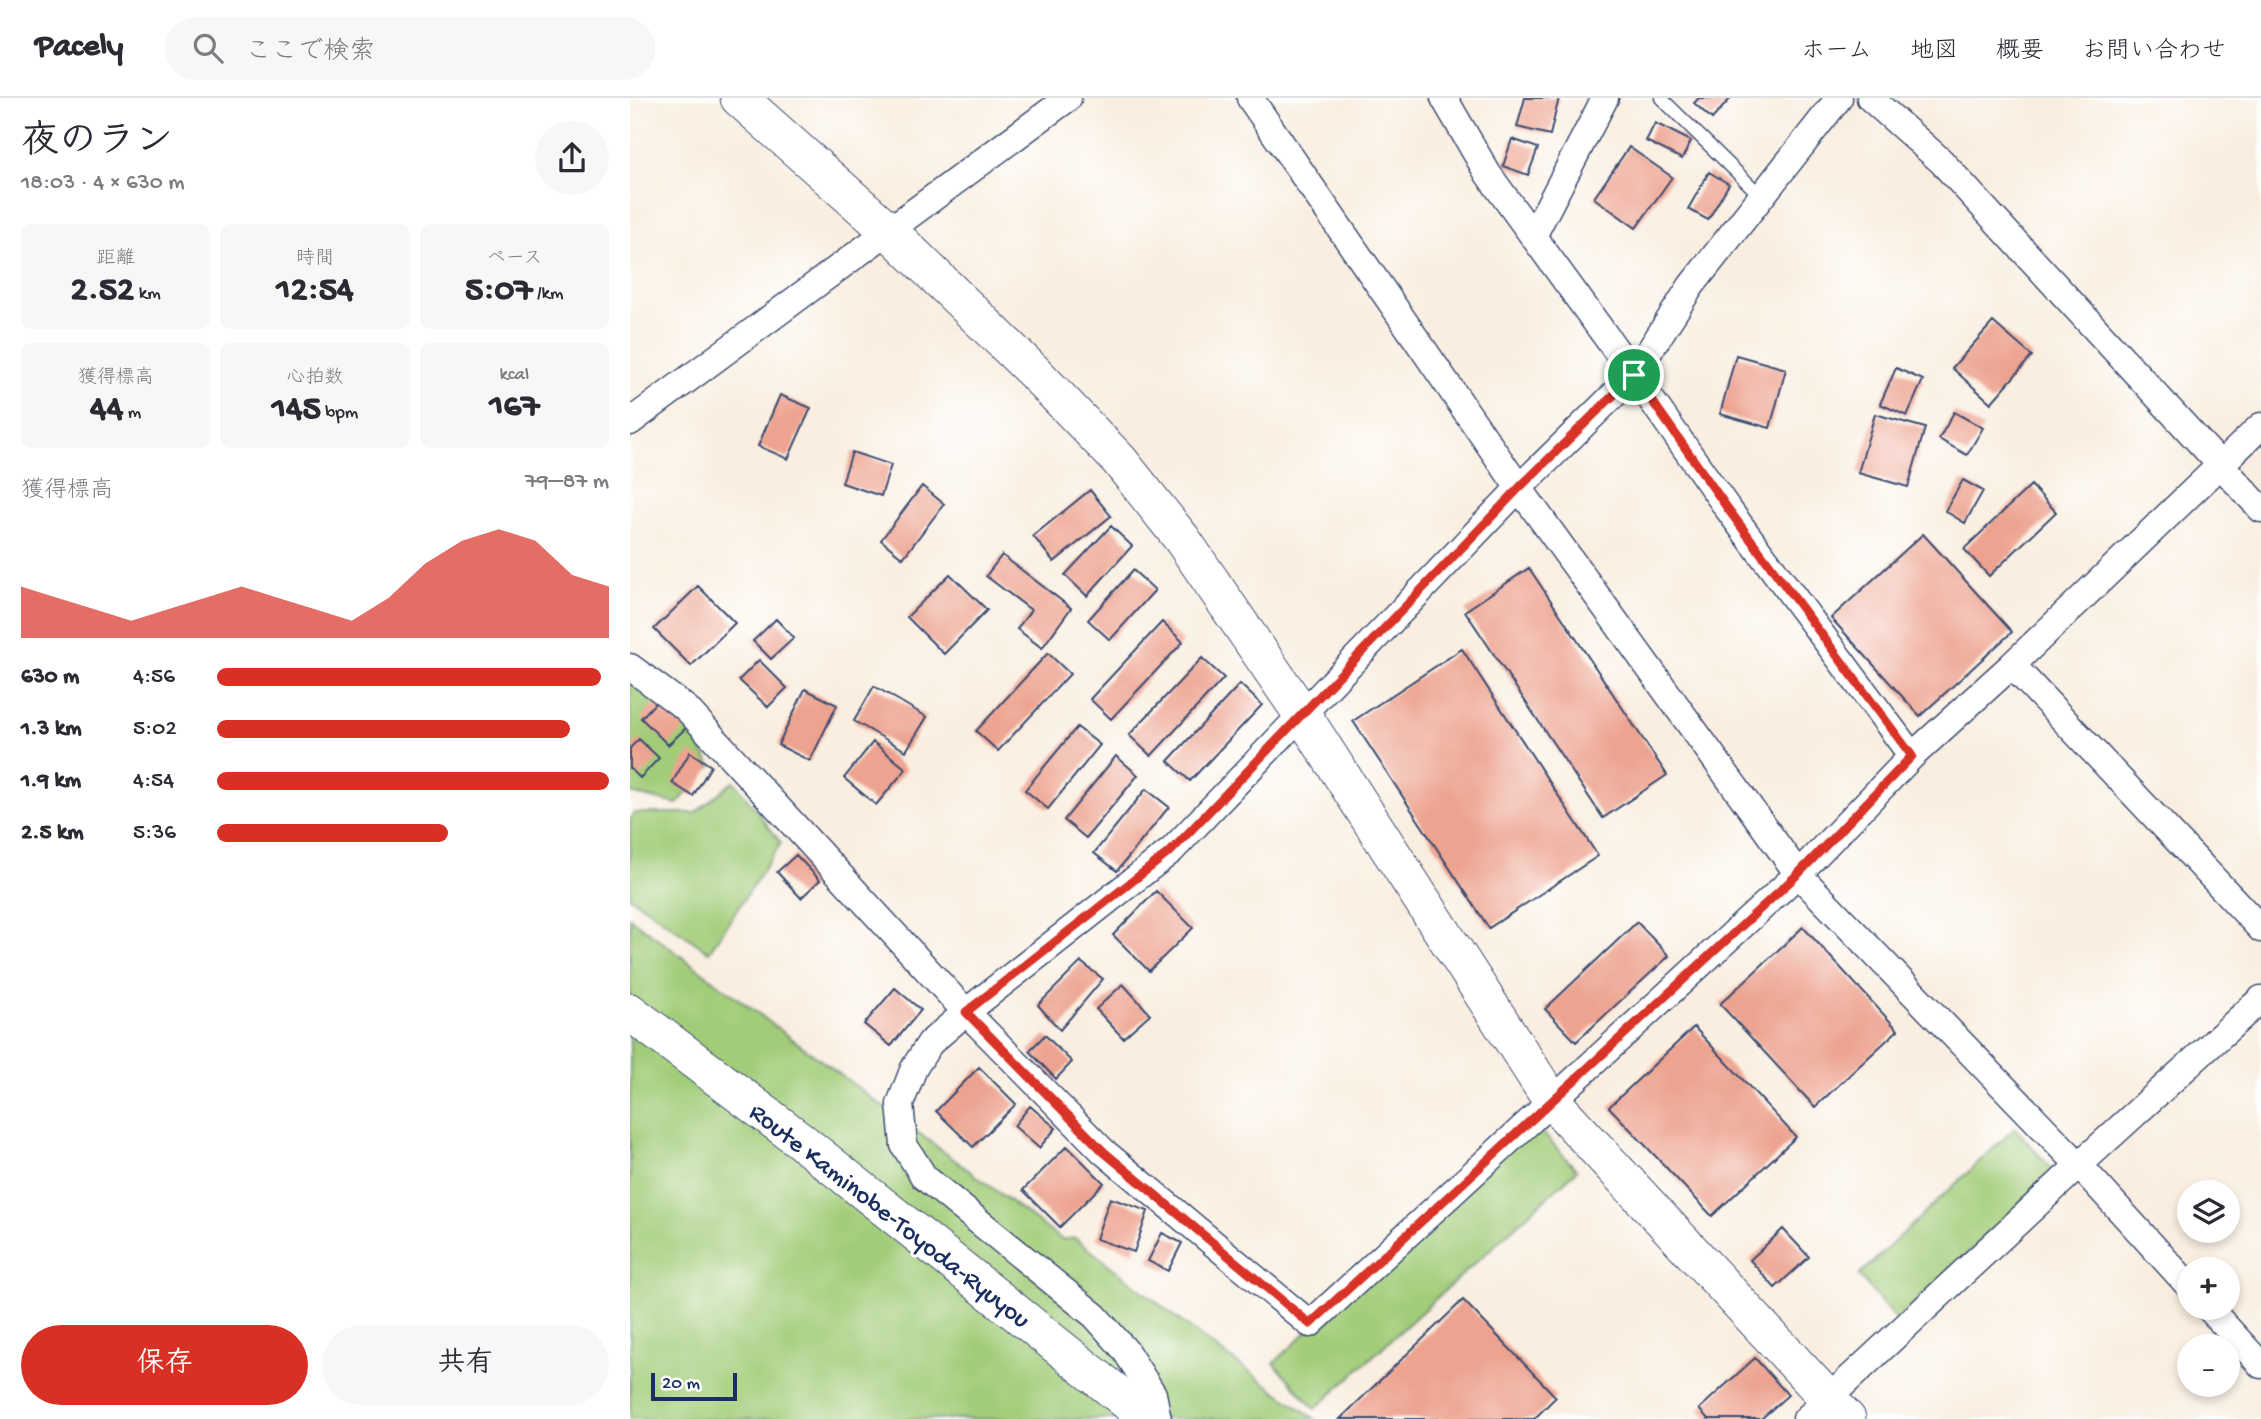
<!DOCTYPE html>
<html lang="ja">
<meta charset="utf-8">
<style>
:root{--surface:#fff;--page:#f7f7f7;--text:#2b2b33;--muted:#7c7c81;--line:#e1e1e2;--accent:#d93025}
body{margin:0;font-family:"Gochi Hand","Klee One",sans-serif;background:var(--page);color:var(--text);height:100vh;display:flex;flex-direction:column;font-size:26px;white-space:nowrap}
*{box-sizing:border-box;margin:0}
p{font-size:23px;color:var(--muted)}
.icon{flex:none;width:38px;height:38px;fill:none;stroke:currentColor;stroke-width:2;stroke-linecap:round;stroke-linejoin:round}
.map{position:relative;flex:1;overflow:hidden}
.sheet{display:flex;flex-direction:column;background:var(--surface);width:630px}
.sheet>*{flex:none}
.buttons{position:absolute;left:1547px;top:1082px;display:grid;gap:14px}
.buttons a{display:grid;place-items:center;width:63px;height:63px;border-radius:50%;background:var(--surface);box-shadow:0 4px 10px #0003;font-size:35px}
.scale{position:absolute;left:21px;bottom:18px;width:86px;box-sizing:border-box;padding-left:7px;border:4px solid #1b2f5e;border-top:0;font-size:19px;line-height:24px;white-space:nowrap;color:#1b2f5e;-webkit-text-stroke:5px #fff;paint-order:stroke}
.pin{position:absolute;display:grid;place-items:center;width:60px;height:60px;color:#fff;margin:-30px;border:4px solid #fff;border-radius:50%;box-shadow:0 2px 7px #0007}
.round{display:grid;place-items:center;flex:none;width:74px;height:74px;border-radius:37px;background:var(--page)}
.head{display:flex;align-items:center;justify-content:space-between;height:119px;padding:0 21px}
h1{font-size:38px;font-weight:700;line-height:52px}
.metrics{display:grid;grid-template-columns:repeat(3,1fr);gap:10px;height:119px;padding:7px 21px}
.metrics div{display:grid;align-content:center;border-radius:10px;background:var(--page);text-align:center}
.metrics b{font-size:35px;font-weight:700}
.metrics small{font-size:19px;font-weight:400}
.metrics p{font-size:19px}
.chart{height:196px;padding:14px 21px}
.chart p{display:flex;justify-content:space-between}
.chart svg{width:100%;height:126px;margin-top:7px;fill:var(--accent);opacity:.7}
.primary-button{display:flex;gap:14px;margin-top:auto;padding:14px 21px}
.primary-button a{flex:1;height:80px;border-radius:42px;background:var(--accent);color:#fff;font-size:28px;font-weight:700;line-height:80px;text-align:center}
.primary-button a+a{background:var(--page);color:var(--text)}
ul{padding:0 21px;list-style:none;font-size:23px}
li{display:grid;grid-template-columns:112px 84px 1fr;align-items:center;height:52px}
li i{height:18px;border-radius:9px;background:var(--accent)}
header{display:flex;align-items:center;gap:42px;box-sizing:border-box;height:98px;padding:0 35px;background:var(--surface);border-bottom:2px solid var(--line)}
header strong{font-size:33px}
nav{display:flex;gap:38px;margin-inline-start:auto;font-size:24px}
.search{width:490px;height:63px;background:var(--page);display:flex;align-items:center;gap:18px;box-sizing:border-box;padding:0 24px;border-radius:38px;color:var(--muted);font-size:26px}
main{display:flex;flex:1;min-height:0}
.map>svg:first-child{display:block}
</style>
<header>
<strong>Pacely</strong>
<div class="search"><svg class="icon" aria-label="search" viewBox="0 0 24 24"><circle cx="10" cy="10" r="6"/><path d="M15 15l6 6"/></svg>ここで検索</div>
<nav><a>ホーム</a><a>地図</a><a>概要</a><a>お問い合わせ</a></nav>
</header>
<main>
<section class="sheet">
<div class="head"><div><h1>夜のラン</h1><p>18:03 · 4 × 630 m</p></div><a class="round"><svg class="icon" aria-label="share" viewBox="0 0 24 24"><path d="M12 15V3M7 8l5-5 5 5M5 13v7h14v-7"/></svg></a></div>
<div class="metrics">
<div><p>距離</p><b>2.52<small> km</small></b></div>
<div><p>時間</p><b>12:54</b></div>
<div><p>ペース</p><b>5:07<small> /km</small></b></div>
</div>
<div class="metrics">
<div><p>獲得標高</p><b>44<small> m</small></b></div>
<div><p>心拍数</p><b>145<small> bpm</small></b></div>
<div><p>kcal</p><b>167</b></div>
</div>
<div class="chart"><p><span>獲得標高</span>79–87 m</p>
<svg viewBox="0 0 160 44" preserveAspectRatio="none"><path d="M0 44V26L10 30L20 34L30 38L40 34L50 30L60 26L70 30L80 34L90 38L100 30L110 18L120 10L130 6L140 10L150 22L160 26V44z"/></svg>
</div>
<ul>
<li><b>630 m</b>4:56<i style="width:98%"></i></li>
<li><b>1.3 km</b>5:02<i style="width:90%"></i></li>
<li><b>1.9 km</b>4:54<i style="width:100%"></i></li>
<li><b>2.5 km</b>5:36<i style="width:59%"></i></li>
</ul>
<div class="primary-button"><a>保存</a><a>共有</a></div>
</section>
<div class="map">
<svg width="1631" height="1321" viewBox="0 0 1631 1321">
<rect width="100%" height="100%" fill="#fff"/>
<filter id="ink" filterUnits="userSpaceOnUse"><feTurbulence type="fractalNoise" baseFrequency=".0143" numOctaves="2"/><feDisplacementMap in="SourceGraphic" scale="14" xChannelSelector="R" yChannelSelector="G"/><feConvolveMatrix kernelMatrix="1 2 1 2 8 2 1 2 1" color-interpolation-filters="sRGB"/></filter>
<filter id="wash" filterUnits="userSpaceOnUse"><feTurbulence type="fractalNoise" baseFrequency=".00686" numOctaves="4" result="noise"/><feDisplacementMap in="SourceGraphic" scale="28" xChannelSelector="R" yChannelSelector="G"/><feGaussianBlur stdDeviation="1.57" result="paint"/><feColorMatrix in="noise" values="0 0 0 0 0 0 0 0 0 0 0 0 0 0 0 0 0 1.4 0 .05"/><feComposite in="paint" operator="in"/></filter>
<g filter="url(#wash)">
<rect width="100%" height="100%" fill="#f9eedf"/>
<path fill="#a2cc78" stroke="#5e7e6b" stroke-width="2" d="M0,576L42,600L81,668L47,706L0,695Z
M104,683L151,745L79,854L0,799V721L4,715H65Z
M0,820L432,1142L445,1140L571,1239L685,1321H0Z
M900,1021L947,1072L685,1311L644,1265Z
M1385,1030L1425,1075L1266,1222L1229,1177Z"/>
<g id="blocks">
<path fill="#eda38f" d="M895,0H929L920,37L887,29Z
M1069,0H1101L1082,21L1064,5Z
M1025,25L1061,43L1052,61L1016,43Z
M882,41L908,50L898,77L873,68Z
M999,49L1042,79L1006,130L964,100Z
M1079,74L1099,86L1078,122L1058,111Z
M1363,224L1402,258L1361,305L1322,270Z
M1106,257L1156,271L1140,330L1090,316Z
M1266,270L1293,282L1277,318L1250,306Z
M150,297L181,310L158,361L128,348Z
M1324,314L1353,330L1337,357L1309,341Z
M1245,316L1295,330L1278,389L1228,375Z
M222,354L261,367L251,398L212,385Z
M1333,382L1353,393L1335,425L1315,413Z
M1401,387L1426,414L1359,478L1334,451Z
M292,388L314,406L273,460L251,442Z
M460,392L481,418L424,464L403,438Z
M481,428L502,448L457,498L435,477Z
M1293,436L1382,534L1290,618L1201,520Z
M372,457L441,510L412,550L387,531L401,512L356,478Z
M899,470L1037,677L973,720L835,513Z
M503,472L525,492L480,542L458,522Z
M320,476L357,512L314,556L277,519Z
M68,488L105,525L61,568L24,531Z
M146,521L164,540L141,561L123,543Z
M532,524L553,544L481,621L460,601Z
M832,551L968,758L859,830L723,623Z
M418,555L440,576L368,653L346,633Z
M572,560L594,580L521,658L499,637Z
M129,562L157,590L138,609L109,582Z
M610,586L632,607L560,683L538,663Z
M244,588L297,619L276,653L224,623Z
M175,591L207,607L180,663L148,647Z
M30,600L58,628L38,647L11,620Z
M447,629L470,647L418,711L395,692Z
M9,641L29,660L10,680L0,670V650Z
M243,644L276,671L246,707L214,680Z
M60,654L81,668L63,698L42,685Z
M486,658L508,677L456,740L434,722Z
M516,691L539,709L487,773L464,755Z
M166,757L190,782L171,800L147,774Z
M526,793L563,830L519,873L483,837Z
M1007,824L1039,858L946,944L915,911Z
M1173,829L1268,932L1185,1009L1090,906Z
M451,864L473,881L430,932L408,907Z
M493,886L520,916L493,940L466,911Z
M265,890L291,912L261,948L234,926Z
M1064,929L1166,1039L1082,1118L979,1009Z
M415,937L442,964L426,981L399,953Z
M349,969L386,1006L343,1049L306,1013Z
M400,1008L426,1030L409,1050L384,1028Z
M437,1048L474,1085L430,1129L393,1092Z
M480,1100L518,1113L504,1154L466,1141Z
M1153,1131L1179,1159L1145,1190L1120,1162Z
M532,1135L552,1145L538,1173L518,1163Z
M833,1202L926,1299L904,1321H710Z
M1125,1260L1158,1297L1131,1321H1078L1069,1311Z"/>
</g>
</g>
<g filter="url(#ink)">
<use href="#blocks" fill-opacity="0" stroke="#3c4c71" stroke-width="2"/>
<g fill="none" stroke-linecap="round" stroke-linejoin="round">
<g stroke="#3c4c71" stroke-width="15">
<path id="lane" d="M1031,0L1131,98"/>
</g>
<g stroke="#3c4c71" stroke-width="29">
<path id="street" d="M620,0L889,390L1168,776L1449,1067L1559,1188
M814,0L858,76L1004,277L1098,411L1282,658
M1240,0L1311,63L1631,411
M903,138L975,0
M0,324L438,0
M1382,567L1631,831
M0,569L57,611L336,914L474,1054L680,1226L1168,776L1282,658L1382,567L1631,328
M1578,1209L1631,1267
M528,1321L523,1296L495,1252L465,1218L294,1079L274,1047L270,1006L284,970L300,945L336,914L542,752L889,390L1004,277L1061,188L1209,0
M1176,1321L1449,1067L1631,901"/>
</g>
<g stroke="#3c4c71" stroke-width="39">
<path id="secondary" d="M109,0L259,133L403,273L489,362L552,441L672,616L921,1002L1217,1321
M0,914L166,1039L519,1321"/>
</g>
<use href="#lane" stroke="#fff" stroke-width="12"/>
<use href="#street" stroke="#fff" stroke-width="26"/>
<use href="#secondary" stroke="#fff" stroke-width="37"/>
</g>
</g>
<g fill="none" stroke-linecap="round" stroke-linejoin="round" filter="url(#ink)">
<g stroke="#fff" stroke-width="14">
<path id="route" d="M1004,277L1098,411L1282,658L1168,776L680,1226L474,1054L336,914L542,752L889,390Z"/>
</g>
<use href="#route" stroke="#d93025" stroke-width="9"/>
</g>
<g text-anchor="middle" stroke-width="6" stroke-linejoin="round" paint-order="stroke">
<g font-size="26" fill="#1b2f5e" stroke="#fff">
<text transform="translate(261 1116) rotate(38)" y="9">Route Kaminobe-Toyoda-Ryuyou</text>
</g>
</g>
</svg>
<div class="buttons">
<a><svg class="icon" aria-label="layers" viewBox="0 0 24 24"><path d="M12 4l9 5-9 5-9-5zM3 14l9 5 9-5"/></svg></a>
<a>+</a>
<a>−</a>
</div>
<div class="scale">20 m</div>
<div class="pin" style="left:1004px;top:277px;background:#1e9e55"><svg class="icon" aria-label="arrive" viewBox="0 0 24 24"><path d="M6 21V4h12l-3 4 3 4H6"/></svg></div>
</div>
</main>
